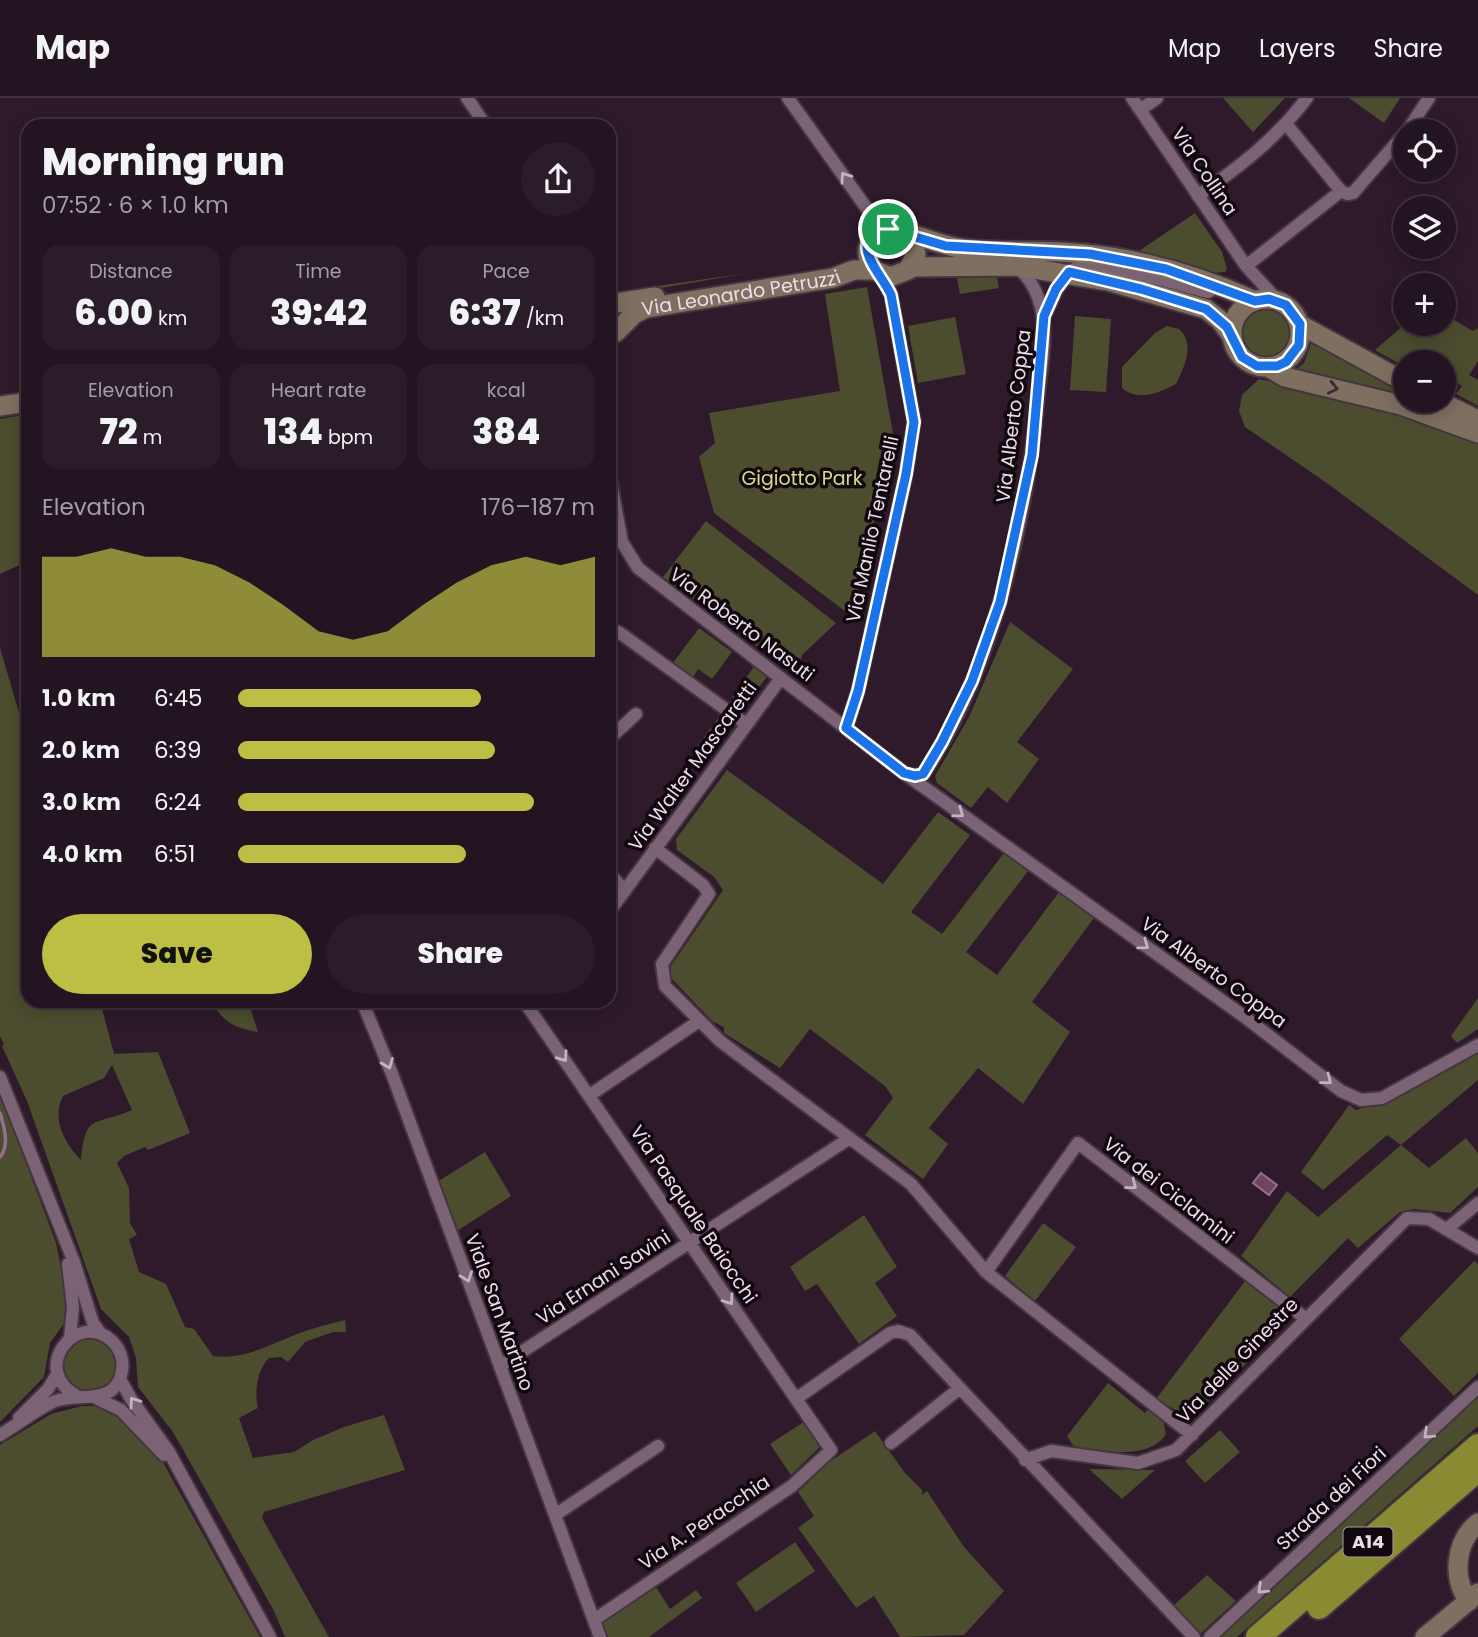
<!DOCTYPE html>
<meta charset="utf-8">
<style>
:root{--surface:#221420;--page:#2a1d29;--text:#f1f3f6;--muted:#a29ea5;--line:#3f333e;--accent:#bcbf43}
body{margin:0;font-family:Poppins,sans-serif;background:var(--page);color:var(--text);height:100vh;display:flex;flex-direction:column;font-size:26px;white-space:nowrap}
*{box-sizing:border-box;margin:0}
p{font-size:23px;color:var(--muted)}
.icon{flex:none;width:38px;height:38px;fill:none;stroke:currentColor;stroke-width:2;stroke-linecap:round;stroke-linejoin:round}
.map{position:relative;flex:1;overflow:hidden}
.panel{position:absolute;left:21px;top:21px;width:595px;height:889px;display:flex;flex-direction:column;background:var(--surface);border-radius:21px;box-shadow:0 4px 18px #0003,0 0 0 2px var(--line)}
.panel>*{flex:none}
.buttons{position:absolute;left:1393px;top:21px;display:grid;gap:14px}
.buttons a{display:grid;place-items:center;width:63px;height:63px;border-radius:50%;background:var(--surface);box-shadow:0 4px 18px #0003,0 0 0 2px var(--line);font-size:35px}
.pin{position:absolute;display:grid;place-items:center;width:60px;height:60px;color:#fff;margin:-30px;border:4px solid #fff;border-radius:50%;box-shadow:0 2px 7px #0007}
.round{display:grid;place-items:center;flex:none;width:74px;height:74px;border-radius:37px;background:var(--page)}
.headline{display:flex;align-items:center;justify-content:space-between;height:119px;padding:0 21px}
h1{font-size:38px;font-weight:800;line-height:52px}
.metrics{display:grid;grid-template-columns:repeat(3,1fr);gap:10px;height:119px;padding:7px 21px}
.metrics div{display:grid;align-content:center;border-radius:18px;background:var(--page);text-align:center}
.metrics b{font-size:35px;font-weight:800}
.metrics small{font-size:19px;font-weight:400}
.metrics p{font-size:19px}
.chart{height:196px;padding:14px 21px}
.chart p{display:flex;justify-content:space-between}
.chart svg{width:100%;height:126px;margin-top:7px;fill:var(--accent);opacity:.7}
.cta{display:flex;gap:14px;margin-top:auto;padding:14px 21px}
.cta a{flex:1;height:80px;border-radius:42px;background:var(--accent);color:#111;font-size:28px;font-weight:800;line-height:80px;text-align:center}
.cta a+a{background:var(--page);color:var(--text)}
ul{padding:0 21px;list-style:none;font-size:23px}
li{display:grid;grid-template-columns:112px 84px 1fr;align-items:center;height:52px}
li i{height:18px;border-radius:9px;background:var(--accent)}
header{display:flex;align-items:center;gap:42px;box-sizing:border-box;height:98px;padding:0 35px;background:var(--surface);border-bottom:2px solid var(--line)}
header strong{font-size:33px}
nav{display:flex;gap:38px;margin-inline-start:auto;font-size:24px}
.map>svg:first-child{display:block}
</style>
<header>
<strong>Map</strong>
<nav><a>Map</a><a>Layers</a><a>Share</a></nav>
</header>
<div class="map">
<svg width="1478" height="1539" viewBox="0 0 1478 1539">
<rect width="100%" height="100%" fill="#2e1a2a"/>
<path fill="#4c4d2f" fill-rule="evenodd" d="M1223,0H1285L1253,34Z
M1349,0H1400L1384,25Z
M1195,115L1222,154L1227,171L1225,174L1213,175L1139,153Z
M748,175L615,198L609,195Z
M997,179L999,190L960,196L957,180Z
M867,189L893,336L853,519L714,415L699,359L715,345L709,315L840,293L825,196Z
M1241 236a26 26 0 1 1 52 0a26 26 0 1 1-52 0Z
M1444,216L1473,233L1478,230V263L1469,277L1478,282V308L1456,296L1462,288L1452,281L1444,291V264H1405V269L1375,252L1405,226H1444Z
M1075,218L1111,221L1106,294L1070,292Z
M955,219L966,276L918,285L908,228Z
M1167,228L1179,231C1196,247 1184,269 1176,286C1159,295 1138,304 1122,290V269L1155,235Z
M1312,243L1405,293V302L1290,276L1304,265Z
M1259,281L1353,300L1478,342V497L1324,383L1245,329L1239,313L1242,297Z
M28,316V463L0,476V321Z
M706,423L836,525L802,557L798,578L663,479Z
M1010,524L1073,571L1017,644L1039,661L1007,705L988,689L971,710L937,685L935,678L969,619Z
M699,530L732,554L712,581L698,571L693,579L673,565Z
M0,550L28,645V903H100L114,956L158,954L190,1035L148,1052L145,1049L124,1058L117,1065L129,1090L130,1125L137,1137L129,1141L139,1174L166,1186L185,1229L194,1231L213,1258C244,1262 269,1247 297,1236C313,1230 329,1226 345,1222L346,1234H333L305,1244L288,1264L281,1259L269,1260C257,1271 254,1295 258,1310L239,1320L253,1360L294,1354L313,1342L344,1329L384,1317L405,1372L264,1414L262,1420L329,1539H285L273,1511L173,1334L138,1289L136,1260L129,1239L101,1211L27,1003L2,948L4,946L0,938ZM112,967L132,1012C93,1029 86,1014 81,1062C65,1046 51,1021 63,998L104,980Z
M755,567L768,577L743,612L728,606Z
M721,616L733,624L705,664L693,654Z
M727,672L883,786L938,714L970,737L911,814L942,836L1004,755L1028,773L966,854L997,877L1059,794L1094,820L1032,904L1070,934L1023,1006L978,970L929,1030L948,1046L923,1081L865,1037L893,1000L885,988L810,931L780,970L724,935V929L712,923L671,880V868L723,792L714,779L677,752L676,741Z
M1478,900V931L1457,945L1451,938Z
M211,903H248L258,934C234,930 223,924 211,903Z
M1478,954V982L1401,1047L1429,1070L1466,1040L1478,1055V1089L1450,1115L1414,1111L1400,1114L1358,1150L1348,1140L1290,1199L1241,1158L1287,1093L1318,1119L1401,1047L1387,1037L1323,1092L1301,1074L1349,1007L1356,1012L1404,997Z
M0,995L56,1145L65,1188V1224L50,1245L44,1279L0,1324Z
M485,1054L511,1098L457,1133L437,1084Z
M864,1117L897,1169L875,1185L897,1218L859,1246L817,1186L805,1193L790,1169Z
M1043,1125L1076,1149L1035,1203L1005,1178Z
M1474,1163L1478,1166V1275L1454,1298L1399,1241Z
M1246,1182L1280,1208L1278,1211L1283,1221L1279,1233L1194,1317L1181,1315L1156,1301Z
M63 1267a27 27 0 1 1 54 0a27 27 0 1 1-54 0Z
M1108,1285L1145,1315L1150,1309L1163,1322L1166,1336C1149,1363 1100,1353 1074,1349L1067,1338Z
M1478,1298V1328L1237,1539H1214Z
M82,1308H101L111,1312L160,1359L260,1539H0V1347L51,1316Z
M805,1323L820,1349L791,1377L770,1346Z
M1220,1332L1240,1354L1205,1385L1185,1363Z
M875,1333L905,1375L922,1392V1397L927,1393L964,1449L1004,1493L964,1537L900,1539L874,1498L856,1510L798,1430L814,1418L798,1394L828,1365Z
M1089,1371L1155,1372L1122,1401Z
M795,1444L815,1473L756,1514L736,1485Z
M1207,1477L1236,1503L1200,1536L1173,1508Z
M654,1486L670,1511L696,1492L702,1500L649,1539H607L601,1521Z"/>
<path fill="#6e4364" stroke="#94718b" stroke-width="2" d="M1261,1075L1277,1087L1269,1097L1253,1085Z"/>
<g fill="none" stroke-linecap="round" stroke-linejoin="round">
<path stroke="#94718b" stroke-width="3.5" d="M0,1015C4,1028 10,1048 0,1059"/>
<g stroke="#453541" stroke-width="16">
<path id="minor" d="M467,0L486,28
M788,0L870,115L889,130
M1132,0L1246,168L1279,204
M1140,12L1157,0
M1287,27L1341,93
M1407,33L1429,0
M1341,93L1347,96L1353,95L1405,35
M1198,98C1239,69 1276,41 1307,0
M1246,168L1341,93
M1044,218L1057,191L1069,175
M609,374L622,444L638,470L904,675L1242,917L1341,993L1361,1002L1382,1000L1478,947
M609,531L620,535L746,626
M846,630L858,593L906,376L914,324L891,197L883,177
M609,641L636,616
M904,675L915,678L923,676C993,575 1027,419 1038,298C1043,254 1055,201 1017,169
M655,750L703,787L709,796L662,866L665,888L720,943L911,1086L986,1174
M609,775L625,793
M609,814L781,580
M362,903L392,976L600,1539
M524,903L831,1352L792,1388L594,1522
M0,979L74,1164L93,1225L101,1236
M590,997L699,923
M1447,1131L1478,1105
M68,1166L73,1209L70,1240
M500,1268L850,1040
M120,1281L131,1301L169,1354L270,1539
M96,1300L121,1312L164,1357
M797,1300L890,1235L898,1233L910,1237L1194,1539
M19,1320L48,1291L57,1276
M0,1337C17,1327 37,1311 55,1303C79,1294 116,1309 122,1273C124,1262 120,1251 112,1243C77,1210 27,1273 79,1299
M1192,1337L986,1174L1078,1045L1305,1220
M891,1345L960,1290
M1025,1362L1051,1353L1138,1365L1176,1352L1407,1120L1429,1121L1478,1150
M555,1417L658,1348
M1210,1539L1478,1289"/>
</g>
<g stroke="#453541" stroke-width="19">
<path id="tertiary" d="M1069,175C1107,159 1169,183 1208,192"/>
</g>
<g stroke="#453541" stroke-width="23">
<g id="secondary">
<path d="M909,138L916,156L908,172L890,179L874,172C863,157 866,134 888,131C896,129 942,148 959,150C992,155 1026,152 1060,154C1128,157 1194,175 1255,203"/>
<path d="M911,169L1015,168L1108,183L1206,211L1220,222L1232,238"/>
<circle cx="1266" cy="235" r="34"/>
<path d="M610,206L655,199"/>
<path d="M1299,226L1405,284"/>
<path id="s1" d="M616,234L634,216L646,210L833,180L854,172H874"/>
<path d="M1268,269L1285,279L1401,307L1478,335"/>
<path d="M1439,303L1478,322"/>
<path d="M0,308L28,304"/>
<path d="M1469,1503C1451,1480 1456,1442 1478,1425"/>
<path d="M1425,1539L1478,1495"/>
</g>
</g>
<g stroke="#453541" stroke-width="28">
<path id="motorway" d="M1319,1509L1478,1371
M1258,1539L1478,1348"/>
</g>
<use href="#minor" stroke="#7b6375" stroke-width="12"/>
<use href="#tertiary" stroke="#7b6375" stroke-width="16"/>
<use href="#secondary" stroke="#7f6f61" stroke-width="19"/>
<use href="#motorway" stroke="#898b33" stroke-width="24"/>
</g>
<defs><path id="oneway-chevron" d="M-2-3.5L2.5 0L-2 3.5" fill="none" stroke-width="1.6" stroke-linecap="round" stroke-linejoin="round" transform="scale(1.75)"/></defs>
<g stroke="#c4b2bf">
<use href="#oneway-chevron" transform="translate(845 79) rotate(-125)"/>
<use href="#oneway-chevron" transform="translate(959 715) rotate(36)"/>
<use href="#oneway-chevron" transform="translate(1144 847) rotate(36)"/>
<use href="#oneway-chevron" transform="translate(563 959) rotate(55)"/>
<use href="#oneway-chevron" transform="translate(388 966) rotate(68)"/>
<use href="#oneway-chevron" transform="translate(1327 982) rotate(38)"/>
<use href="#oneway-chevron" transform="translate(1132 1087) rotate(38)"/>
<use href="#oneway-chevron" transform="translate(467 1179) rotate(70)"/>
<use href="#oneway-chevron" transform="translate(729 1202) rotate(55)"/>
<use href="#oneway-chevron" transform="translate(134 1304) rotate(-125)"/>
<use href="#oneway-chevron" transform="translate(1428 1336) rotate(137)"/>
<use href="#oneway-chevron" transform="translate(1262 1491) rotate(137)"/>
</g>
<use stroke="#382c2c" href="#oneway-chevron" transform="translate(1333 290) rotate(13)"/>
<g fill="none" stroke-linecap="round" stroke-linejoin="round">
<g stroke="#fff" stroke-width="14">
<path id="route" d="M888,131L946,148L1090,156L1166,171L1255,203L1269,201L1286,207L1300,226L1299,247L1286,264L1277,268H1257L1242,259L1227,229L1206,211L1141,191L1069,174L1056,191L1044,218L1032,357L1000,504L972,583L942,644L923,676L915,678L904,675L846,630L858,593L906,376L914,324L891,197C883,177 843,141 888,131Z"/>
</g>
<use href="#route" stroke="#1a73e8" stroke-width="9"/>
</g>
<g text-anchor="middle" stroke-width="7" stroke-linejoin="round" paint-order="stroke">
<rect fill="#11080f" stroke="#aa9da6" stroke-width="2" x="1343.5" y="1429.5" width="49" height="29" rx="5"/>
<g font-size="18" font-weight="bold" fill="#ebdde7">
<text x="1368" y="1450">A14</text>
</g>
<g font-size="19" fill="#ebdde7" stroke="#11080f">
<text transform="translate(1205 73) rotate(56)" y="7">Via Collina</text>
<text dy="7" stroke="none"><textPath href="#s1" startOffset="135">Via Leonardo Petruzzi</textPath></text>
<text transform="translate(1013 318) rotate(-83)" y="7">Via Alberto Coppa</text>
<text transform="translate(872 431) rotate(-78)" y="7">Via Manlio Tentarelli</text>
<text transform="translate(742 526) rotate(37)" y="7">Via Roberto Nasuti</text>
<text transform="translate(692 668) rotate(-54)" y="7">Via Walter Mascaretti</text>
<text transform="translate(1214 874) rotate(36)" y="7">Via Alberto Coppa</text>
<text transform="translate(1169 1092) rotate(38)" y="7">Via dei Ciclamini</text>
<text transform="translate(694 1116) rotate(56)" y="7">Via Pasquale Baiocchi</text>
<text transform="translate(603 1179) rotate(-33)" y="7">Via Ernani Savini</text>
<text transform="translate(500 1214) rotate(70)" y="7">Viale San Martino</text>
<text transform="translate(1237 1262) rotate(-46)" y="7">Via delle Ginestre</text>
<text transform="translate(1331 1400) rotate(-43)" y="7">Strada dei Fiori</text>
<text transform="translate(704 1424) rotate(-34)" y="7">Via A. Peracchia</text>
</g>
<g font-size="19" fill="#d9dd89" stroke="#11080f">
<text x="802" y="387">Gigiotto Park</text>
</g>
</g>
</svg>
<div class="buttons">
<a><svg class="icon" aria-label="locate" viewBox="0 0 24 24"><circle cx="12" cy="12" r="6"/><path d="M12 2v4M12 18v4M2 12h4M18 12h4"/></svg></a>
<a><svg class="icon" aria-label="layers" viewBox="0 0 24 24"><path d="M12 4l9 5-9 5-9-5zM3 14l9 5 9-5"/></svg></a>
<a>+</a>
<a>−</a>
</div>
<div class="pin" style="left:888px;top:131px;background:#1e9e55"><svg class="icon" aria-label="arrive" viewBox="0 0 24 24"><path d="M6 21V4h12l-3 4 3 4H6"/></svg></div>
<section class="panel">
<div class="headline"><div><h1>Morning run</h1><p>07:52 · 6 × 1.0 km</p></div><a class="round"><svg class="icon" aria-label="share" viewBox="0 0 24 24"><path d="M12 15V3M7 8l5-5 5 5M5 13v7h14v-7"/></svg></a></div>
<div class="metrics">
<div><p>Distance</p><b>6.00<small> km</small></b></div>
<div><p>Time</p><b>39:42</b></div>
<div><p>Pace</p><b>6:37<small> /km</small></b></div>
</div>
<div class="metrics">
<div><p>Elevation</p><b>72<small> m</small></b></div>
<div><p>Heart rate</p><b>134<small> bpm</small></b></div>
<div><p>kcal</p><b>384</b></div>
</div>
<div class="chart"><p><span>Elevation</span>176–187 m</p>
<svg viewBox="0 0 160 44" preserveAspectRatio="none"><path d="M0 44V9L10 9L20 6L30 9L40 9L50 12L60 18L70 26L80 35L90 38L100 35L110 26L120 18L130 12L140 9L150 12L160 9V44z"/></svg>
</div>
<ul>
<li><b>1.0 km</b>6:45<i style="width:68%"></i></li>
<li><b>2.0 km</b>6:39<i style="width:72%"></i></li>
<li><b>3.0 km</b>6:24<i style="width:83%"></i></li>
<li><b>4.0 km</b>6:51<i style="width:64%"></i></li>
</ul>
<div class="cta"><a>Save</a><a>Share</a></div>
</section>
</div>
